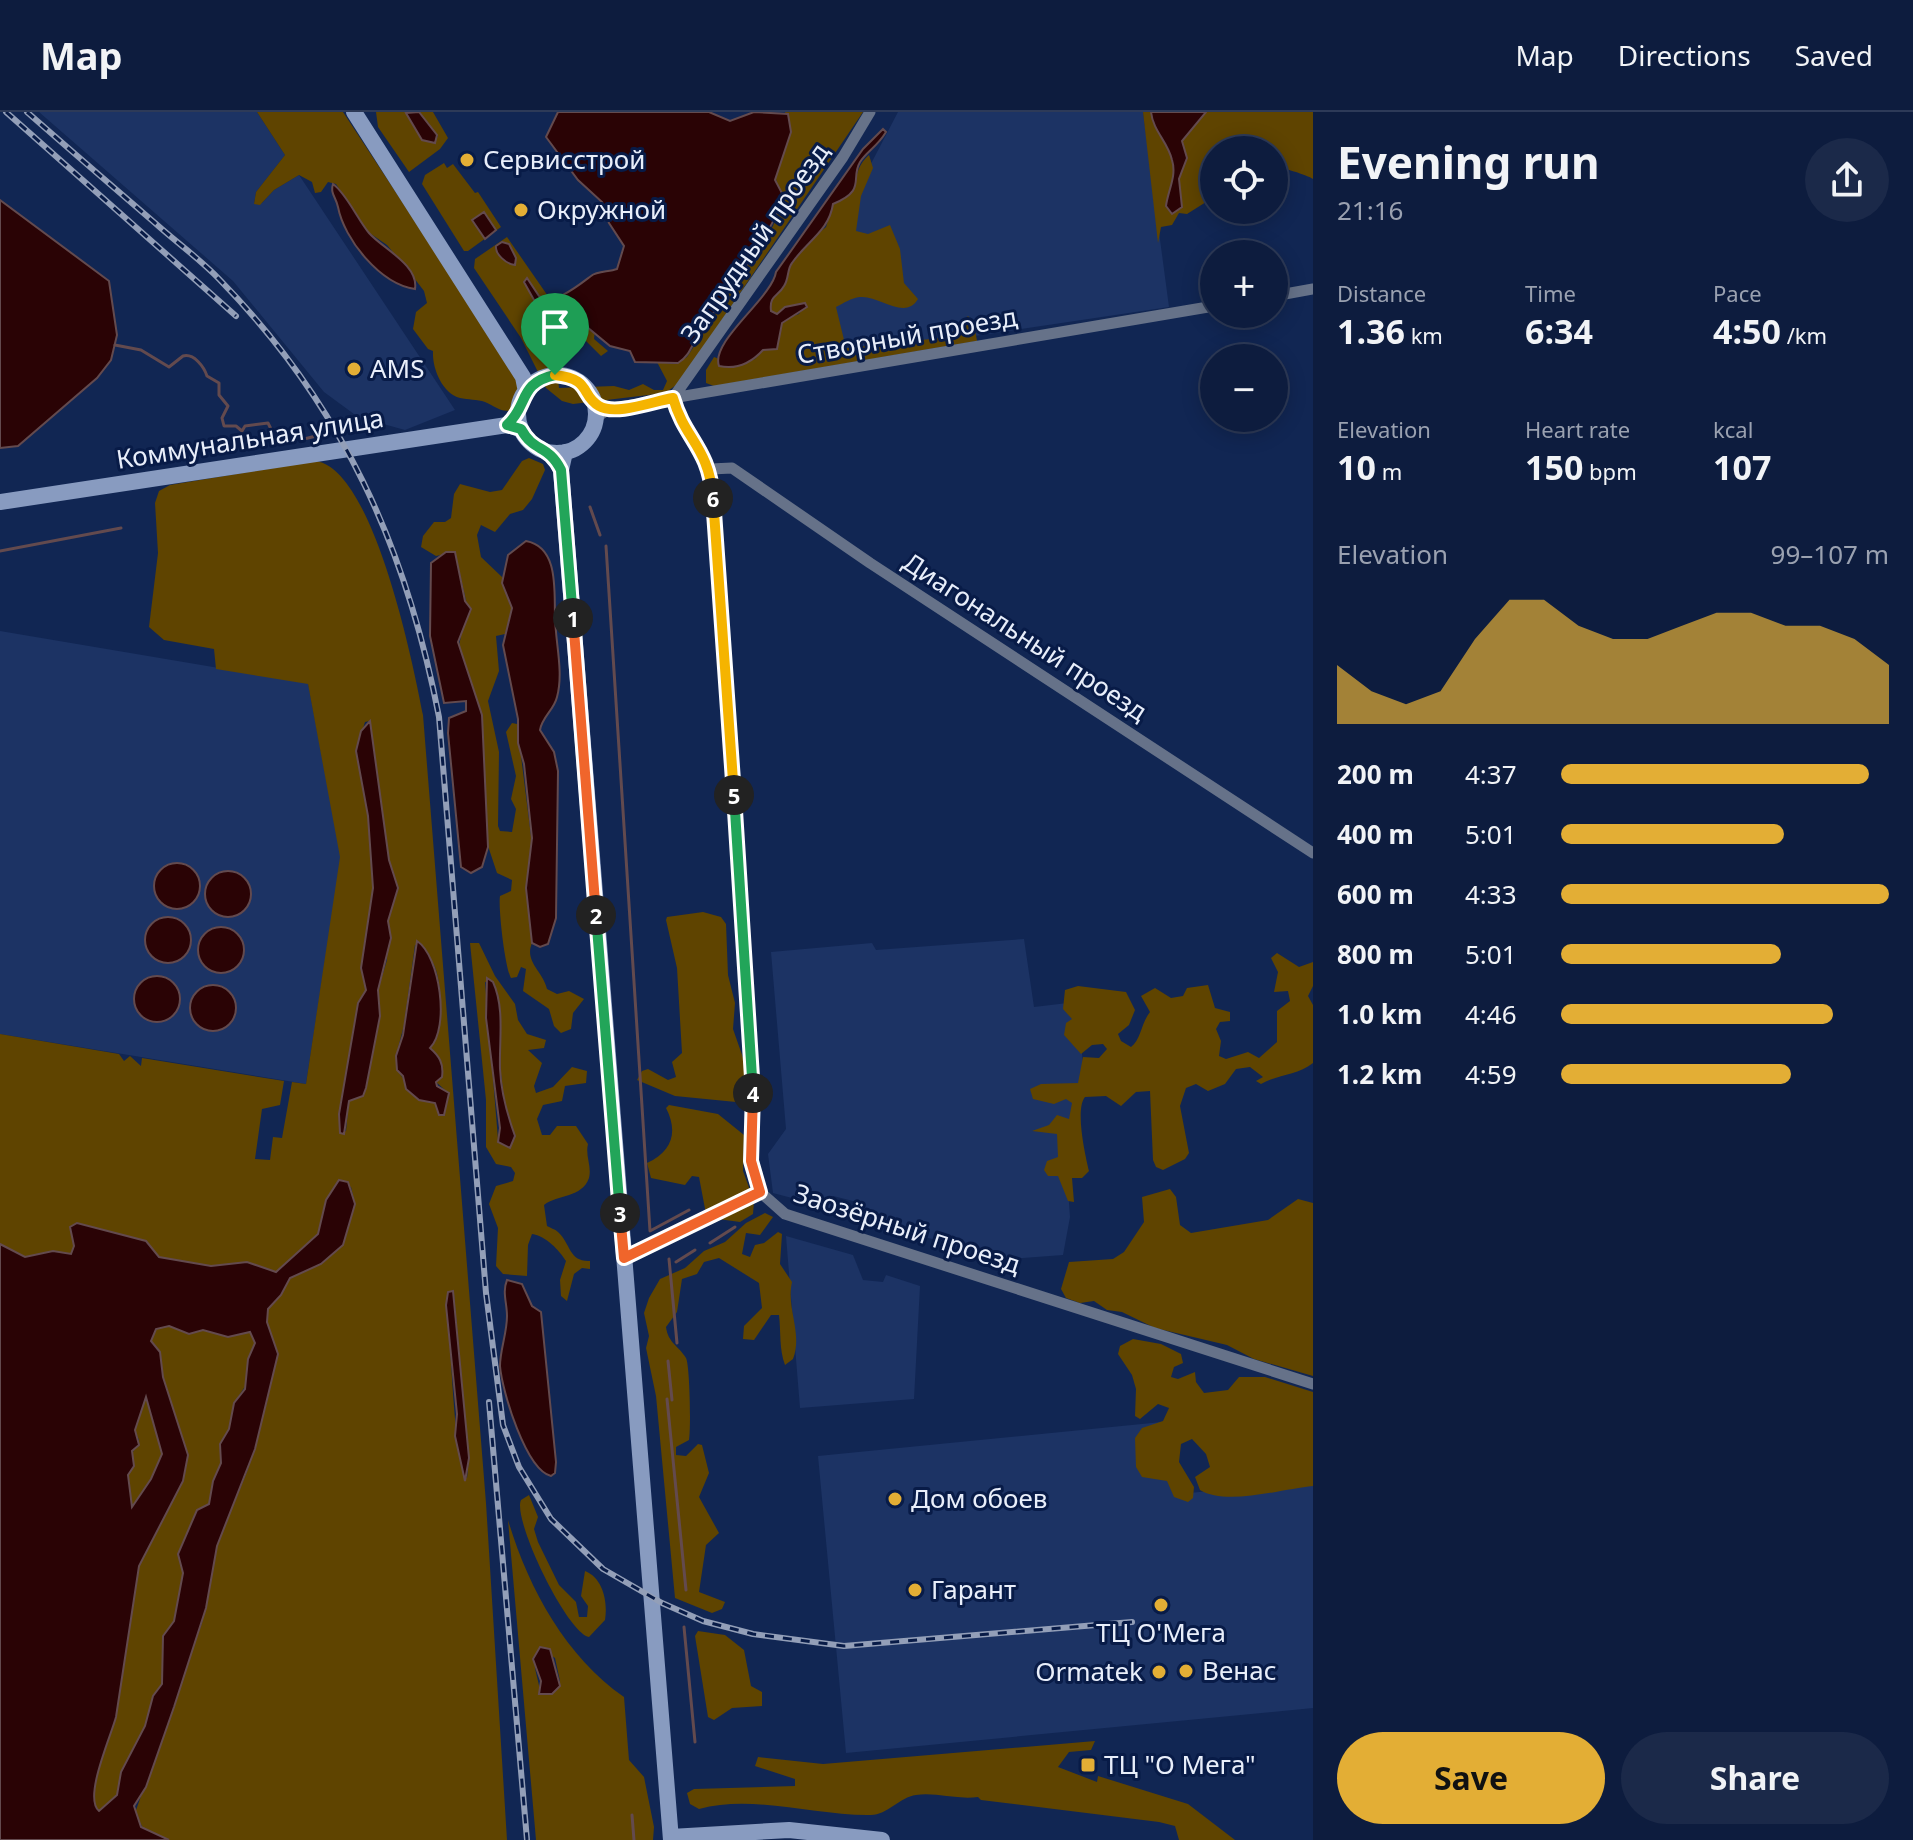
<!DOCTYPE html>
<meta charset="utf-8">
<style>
:root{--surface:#0d1c3e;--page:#1b2949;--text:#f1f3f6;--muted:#9aa1b0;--line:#2d3a58;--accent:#e3ae35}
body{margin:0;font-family:"Noto Sans",sans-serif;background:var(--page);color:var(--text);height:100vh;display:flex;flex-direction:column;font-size:30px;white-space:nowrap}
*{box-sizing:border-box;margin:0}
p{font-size:26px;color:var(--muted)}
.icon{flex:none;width:44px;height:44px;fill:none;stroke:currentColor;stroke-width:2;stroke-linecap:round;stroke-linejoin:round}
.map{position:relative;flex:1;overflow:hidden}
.side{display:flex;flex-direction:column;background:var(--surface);width:600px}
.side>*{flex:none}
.controls{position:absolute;left:1200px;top:24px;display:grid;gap:16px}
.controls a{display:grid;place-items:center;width:88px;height:88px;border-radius:50%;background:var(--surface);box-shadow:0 4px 20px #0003,0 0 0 2px var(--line);font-size:40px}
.pin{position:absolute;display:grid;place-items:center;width:68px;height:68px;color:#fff;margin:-82px -34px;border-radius:50% 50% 50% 0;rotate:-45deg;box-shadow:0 0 8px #0007}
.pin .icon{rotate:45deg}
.km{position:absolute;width:40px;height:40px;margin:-20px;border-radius:50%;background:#222;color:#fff;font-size:22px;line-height:40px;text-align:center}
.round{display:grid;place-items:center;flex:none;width:84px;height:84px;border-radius:42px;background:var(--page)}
.head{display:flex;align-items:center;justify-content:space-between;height:136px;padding:0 24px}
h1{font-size:44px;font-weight:700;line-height:60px}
.metrics{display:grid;grid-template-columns:repeat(3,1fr);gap:12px;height:136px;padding:8px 24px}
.metrics div{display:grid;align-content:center}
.metrics b{font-size:34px;font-weight:700}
.metrics small{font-size:22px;font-weight:400}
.metrics p{font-size:22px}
.chart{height:224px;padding:16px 24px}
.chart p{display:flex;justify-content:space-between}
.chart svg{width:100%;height:144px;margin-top:8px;fill:var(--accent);opacity:.7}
.primary-button{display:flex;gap:16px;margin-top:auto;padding:16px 24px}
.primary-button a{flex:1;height:92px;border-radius:48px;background:var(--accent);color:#111;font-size:32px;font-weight:700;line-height:92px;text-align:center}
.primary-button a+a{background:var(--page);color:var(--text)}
ul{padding:0 24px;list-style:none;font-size:26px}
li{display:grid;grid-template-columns:128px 96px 1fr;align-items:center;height:60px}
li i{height:20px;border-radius:10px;background:var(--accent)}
header{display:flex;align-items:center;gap:48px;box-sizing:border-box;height:112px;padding:0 40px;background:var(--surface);border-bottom:2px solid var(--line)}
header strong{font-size:38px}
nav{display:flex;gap:44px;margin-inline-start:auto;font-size:28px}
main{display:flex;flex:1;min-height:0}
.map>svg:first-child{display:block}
</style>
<header>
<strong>Map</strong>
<nav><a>Map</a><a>Directions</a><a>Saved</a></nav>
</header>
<main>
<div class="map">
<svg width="1313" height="1728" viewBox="0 0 1313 1728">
<rect width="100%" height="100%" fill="#112653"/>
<path fill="#1c3364" d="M39,0H257L285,43L256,80L254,92L262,91L274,78L299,63L455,298L405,318L358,305L324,280L233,169Z
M898,0H1143L1169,195L834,245L820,131L851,90Z
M0,519L308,571L341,745L306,972L0,922Z
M1024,827L1034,895L1076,890L1086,977L1077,988L1081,1021L1064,1023L1070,1105L1063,1143L1009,1147L913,1122L863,1102L865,1092L833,1084L830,1096L773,1081L768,1042L786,1017L771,840L872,831L876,838Z
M786,1124L853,1143L863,1168L883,1170L886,1163L920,1174L914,1287L800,1296Z
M1172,1309L1179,1382L1313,1369V1596L846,1641L818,1344Z"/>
<path fill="#5f4400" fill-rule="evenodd" d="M257,0H343L516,263L521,280L515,297C502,302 497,295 485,290C477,287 468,288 460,286C442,281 432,256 433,239L428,237L413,217L416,200L427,191L424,179L411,162L387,133L368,120L336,72L328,70L321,80L315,81L312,70L299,63L274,78L260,93L254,92L256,80L285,43Z
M376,0H406L422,28L438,25L419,0H433L448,26L440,37L409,60L378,15Z
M785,0H863L679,271L665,281L573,292L562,289L546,276L521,226L474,156L475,147L507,125L550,187L539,184L528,167L534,188L570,201L595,218L594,227L608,239L601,244L585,228L571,236L548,226L556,250L559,276L614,274L629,278L643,272L654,278H663L667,269L657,250L675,252L687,245L773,114L782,87L775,64L791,20Z
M1143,0H1313V67C1308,63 1280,55 1274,54V38H1214V85L1187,102L1179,101L1172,113L1161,115L1158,131Z
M869,43L873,56L861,84L856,119L868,122L890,113L900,137L904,171L918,187C905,209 879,183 860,185C851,186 844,191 836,195L846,236L940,226L950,223L968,204L974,211L977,229L714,274L706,271V258L714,245L737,254L755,247L763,238L778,235C777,216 780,208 799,202L805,191L777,202L771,199V187L784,175L790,153L801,136L826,115L833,92C864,78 849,60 869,43Z
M444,51L447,56L453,52L475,81L478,80L501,115L468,139H464L422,72L425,63Z
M529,346L543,352L545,358L532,387L523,398L510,402L495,420L481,413L477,423L481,445L502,465L512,496L505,522L496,524L499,559L488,589L499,640L498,714L500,719L512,720L516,697L511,687L516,664L506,620L512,611L517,612L532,732L526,776L532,831C524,850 543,859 547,877L557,882L569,879L584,887L573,901L571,917L561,921L554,914L549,897L523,879L526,857L521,855L517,865L511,866C505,856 498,795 500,784L511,779L512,768L497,761L487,731L482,603L459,534L467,493L455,440L436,444L421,435L423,424L434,410H445L451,406L454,382L460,372L490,380L502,378L522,349Z
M316,349C374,358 413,551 423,603L486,1391L507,1728H169L144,1718L135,1701L202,1511L217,1434L248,1357L266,1294L278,1242L267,1210L268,1197L290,1166L321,1152L343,1133L355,1092L351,1075L337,1070L326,1088L318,1122L276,1160L247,1150L211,1154L159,1145L146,1129L77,1111L70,1115L74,1134L71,1142L53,1139L25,1145L0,1132V922L119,942L124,949L130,944L141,954L142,946L284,969L280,993L262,997L255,1047L270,1048L273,1025L282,1026L292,970L306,972L340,745L308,572L216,557L214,537L164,528L149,515L158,441L155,391L159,379L170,373ZM370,609L389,748L398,776L388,809L387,848L378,878L380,904L366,971L349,988L346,1019L340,1021L358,891L366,878L361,856L373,776L368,704L356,639L365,610ZM415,833L424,835C426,842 430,844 433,851C443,869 444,921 430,936L442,952V965L436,970L445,978L444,1003L439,1002L435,990L419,988L397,958L396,944L404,913ZM454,1183L469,1346L467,1366C453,1350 452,1226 446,1193Z
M703,800L721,805L726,812L728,863L735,891L733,917L748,960L746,980L736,990L675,984L637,968L642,959L648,957L668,968L676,965L672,950L682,941L677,856L666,808L667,805Z
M470,831H479L495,864L515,892L518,908L527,922L546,928L544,936L528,938L542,951L534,974L536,981L553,975L572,955L587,959L586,971L565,974L562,989L543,993L537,1007L542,1023H550L557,1014H576L588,1032C585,1044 592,1054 589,1066C582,1086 558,1082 544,1093L547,1114C550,1116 555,1117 558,1120C571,1132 569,1150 590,1149V1157L582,1156L574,1162L567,1189L561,1184L560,1168L566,1149C559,1138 546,1124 532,1122L528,1133L527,1164L503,1162L496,1154L498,1116L489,1092L496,1074L513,1069L515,1061L511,1055L496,1052L486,1035V988ZM485,870L495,873L499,889L500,954L506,1003L498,1027Z
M1277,841L1299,855L1313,850V874L1308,884L1313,893V951C1297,964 1278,962 1261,972L1256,969L1263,965L1250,955L1236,957L1225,972L1208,979L1196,972L1186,976L1180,994L1189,1041L1185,1047L1163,1058L1156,1055L1153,1048L1150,979L1136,980L1121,994L1106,984L1085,985C1075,997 1085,1042 1089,1059L1082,1066H1072L1074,1090L1068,1089L1058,1064H1048L1044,1058L1047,1049L1058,1045L1057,1022L1032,1019L1049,1013L1057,1003L1069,1007L1072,991L1066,987L1054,992L1033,987L1030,977L1041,972L1078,971L1083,945L1099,946L1107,937L1103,932L1092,933L1081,942L1064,923L1066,911L1072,907L1063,897L1065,878L1078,874L1126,880L1135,898L1129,913L1118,922L1121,929L1131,935C1141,928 1141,911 1150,900L1141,884L1155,876L1171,886L1183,884L1187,876L1208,873L1215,896L1230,900V909L1220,910L1216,917L1221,929L1219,944L1226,947L1248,940L1259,946L1277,930V899L1290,889L1288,879L1274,880L1278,860L1271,846Z
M669,993L718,1002L744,1023L743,1059L754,1089L753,1102L740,1110L711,1106L706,1102L699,1065L692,1064L685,1073L651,1066L647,1051C673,1039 678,1019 666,996Z
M1170,1077L1176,1085L1180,1113L1191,1121L1268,1108L1298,1087L1313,1091V1264L1254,1247L1227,1233L1155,1216L1122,1200L1107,1198L1094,1189L1080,1191L1066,1186L1061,1177L1069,1150L1113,1147L1124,1140L1144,1110L1142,1085Z
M765,1101L773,1105L760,1123L746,1121L742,1142L750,1145L755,1133L764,1131L778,1120L782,1122L780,1152L792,1170C786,1197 803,1221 793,1247L785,1253C779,1237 781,1220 779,1203H771L754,1228L743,1227L744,1214L762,1196L759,1171L719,1146L704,1150L697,1162L682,1167L677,1200L666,1215C668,1231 679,1234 686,1246C690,1253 691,1319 689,1328L676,1335V1343L686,1344L698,1332L702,1333L709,1361L699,1385L719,1421L706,1433L699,1480L725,1490L722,1497L712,1501L675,1486L656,1284L646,1236L649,1224L644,1201L649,1186L660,1167L685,1156L704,1139L725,1130L746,1111Z
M169,1214L189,1222L203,1218L228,1225L250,1220L255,1231L248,1247L246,1273L234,1291L229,1317L220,1332L221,1351L212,1372L209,1392L197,1398L178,1442L183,1461L174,1509L163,1524L162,1572L153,1584L145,1614L121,1660L117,1683L99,1699L95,1698C89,1674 109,1630 116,1605L139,1454L185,1361L188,1343L163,1265L160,1240L151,1229L156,1217Z
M1133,1227L1161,1232L1181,1242L1183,1251L1174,1255L1171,1265L1178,1267L1195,1260L1196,1270L1204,1281L1228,1278L1239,1265H1265L1313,1280V1374C1282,1377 1226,1394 1200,1378L1195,1365L1210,1355L1206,1342L1192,1327L1181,1332L1179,1350L1194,1375L1193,1386L1188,1390L1174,1385L1167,1369L1142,1365L1136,1355L1135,1326L1142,1316L1163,1309L1169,1296L1158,1292L1140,1307L1135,1304L1136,1277L1132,1263L1118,1242L1120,1234Z
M146,1285L162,1342L155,1361L132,1395L128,1363L134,1354L131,1344L139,1328L135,1319Z
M529,1383L538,1405L534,1417L538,1430L559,1473L576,1490L579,1505H587L588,1494L581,1484L585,1459C603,1466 608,1490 605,1508L589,1525C567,1521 512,1407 521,1388Z
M508,1408C528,1475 565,1544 624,1585L629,1648L644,1665L654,1715L653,1728H536ZM540,1536L555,1546L560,1569L552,1582H540C540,1566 528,1550 540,1536Z
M698,1519L725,1523L744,1538L751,1574L762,1580V1594L732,1596L714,1608L708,1605L695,1524Z
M1095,1629L1091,1638L1069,1640L1058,1655L1097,1670L1098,1664L1188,1692L1235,1728H1179L1175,1714L1159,1710L981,1688L978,1685C957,1688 936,1680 916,1683C900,1685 887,1703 871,1703C816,1704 753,1682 699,1697L690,1692L687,1681L694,1677L795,1674V1667L755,1654L758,1645L823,1652Z"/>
<path fill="#2a0305" stroke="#634a4e" stroke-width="2" fill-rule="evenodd" d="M419,0L437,23L435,31L422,28L406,1Z
M558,0H709L730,9L754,0L788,2L791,20L775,68L784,85C764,136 730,176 699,221C692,232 690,244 678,251L635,250L630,239L610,234L570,201L534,188L524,170L527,166L539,184C554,194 579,173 591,164C597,159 609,160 617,157L624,134L609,111L602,90L578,68L546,25Z
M1151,0H1206L1182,29L1187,46L1179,67L1182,95L1172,102L1166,94C1168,78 1177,64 1172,48C1168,30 1153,19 1151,0Z
M883,17L886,20C877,35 867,39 860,50C850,67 867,78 833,92C829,119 807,129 792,151C787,157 789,167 784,174C778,185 769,183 771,199L777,202L785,195L805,191L807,195L782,211L777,237L763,238C752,250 737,258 719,254C710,229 772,186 776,160L863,37Z
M333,72C346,81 358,108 369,121C382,136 419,153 415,177C380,172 344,127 338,95C336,85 330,82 333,72Z
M0,88L109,169L117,223L111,248L97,266L18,334L0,336Z
M484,100L496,118L485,127L472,108Z
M502,130L509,132L516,146L515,153C506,152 495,142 496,134Z
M526,429C559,435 554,479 555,503C555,530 564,559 557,585C554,598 542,605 540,618L554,640L558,659L556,806L548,832L540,835L532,831L526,776L532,726L524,652L518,631V607L503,533L512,496L502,471L508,443Z
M446,440H455L465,489L471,497L458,530L482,603L488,735L482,755L471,761L461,755L448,621L449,606L466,599V589L444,591L430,524L431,451Z
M370,609L389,748L398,776L388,809L391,826L378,878L380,904L366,976L363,984L349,989L344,1022L340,1021L339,1002L358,891L366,878L361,856L373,776L368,704L356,639L361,619Z
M154 774a23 23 0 1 1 46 0a23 23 0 1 1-46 0Z
M205 782a23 23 0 1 1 46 0a23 23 0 1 1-46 0Z
M145 828a23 23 0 1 1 46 0a23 23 0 1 1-46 0Z
M198 838a23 23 0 1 1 46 0a23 23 0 1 1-46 0Z
M417,829C440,844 450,915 430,936C439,944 444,951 442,965L436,970L437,974L449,981L444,1003H439L435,991L419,988L406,977L403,964L397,958L396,944L403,923Z
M134 887a23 23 0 1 1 46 0a23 23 0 1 1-46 0Z
M487,866L493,870C505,896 499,929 500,957C501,980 507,1002 515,1024L510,1036L498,1030L500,1016L486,906Z
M190 896a23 23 0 1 1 46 0a23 23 0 1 1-46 0Z
M339,1068L348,1070L355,1092L343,1133L321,1152L290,1166L281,1183L268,1197L267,1210L278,1242L255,1337L217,1434L206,1496L174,1595L146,1675L134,1694L141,1715L169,1728H0V1132L25,1145L53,1139L71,1142L74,1134L70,1115L77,1111L146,1129L159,1145L211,1154L247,1150L276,1160L318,1122L326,1088ZM169,1214L189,1222L203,1218L228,1225L250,1220L255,1231L248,1247L245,1277L234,1291L229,1317L220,1332L221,1351L213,1369L209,1392L197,1398L178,1442L183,1461L174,1509L163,1524L162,1572L153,1584L145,1614L121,1660L117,1683L99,1699C83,1686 111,1624 116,1605L139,1454L183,1369L188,1343L163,1265L160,1240L151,1229L156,1217ZM146,1285L162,1342L151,1367L132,1395L128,1363L134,1354L132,1339L139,1333L135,1318Z
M507,1168L522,1172L532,1194L541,1200L556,1350L555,1361L551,1364C526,1358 502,1279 500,1254C500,1238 507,1221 507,1204C507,1191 502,1180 507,1168Z
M453,1179L469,1346L465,1369L455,1324L457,1302L446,1193L448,1180Z
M540,1535L550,1537L560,1574L552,1582H539L541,1569L533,1547Z"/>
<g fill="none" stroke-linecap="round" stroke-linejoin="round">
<path stroke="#634a4e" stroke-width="3" d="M115,233L141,238L169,255L183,244C194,241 204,255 207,264L219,271V283L228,294L222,306L224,314H236L242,319L245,314L268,311L272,319L304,327L320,323
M590,395L600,423
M606,434L650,1119L689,1098
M0,439L121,416
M710,1131L735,1115
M669,1147L677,1231
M676,1150L695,1138
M668,1249L672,1288
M667,1287L686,1478
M684,1515L695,1630
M632,1703L634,1728"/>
<path stroke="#667289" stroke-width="11" d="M1274,184L1313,177
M673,286L678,303L711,357L745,842L754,994L751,1049L760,1080L785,1102L1313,1272
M673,286L843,45L870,0
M595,307L608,297L1214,194
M711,357L732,356L870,451L1313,741
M624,1146L760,1080"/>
<path stroke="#889bc0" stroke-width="16" d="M354,0L523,265L526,280
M518 302a39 39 0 1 1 78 0a39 39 0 1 1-78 0Z
M565,340L561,358L671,1728
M0,390L507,313L521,317
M671,1725L789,1718L882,1728"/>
<g stroke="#939fb8" stroke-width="6">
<path id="rail" d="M6,0L236,204
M27,0C69,37 112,74 155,111C176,130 200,147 219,167C342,293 406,434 439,605L486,1181L503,1313L519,1355L551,1407L603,1457L662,1491L703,1509L753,1522L844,1534L1132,1510
M489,1290L527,1728"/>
</g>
<use href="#rail" stroke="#081b47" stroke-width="3" stroke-dasharray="9" stroke-linecap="butt"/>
</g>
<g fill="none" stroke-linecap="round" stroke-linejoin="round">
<g stroke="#fff" stroke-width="16">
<path id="split-1" d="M555,263C518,271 529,293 507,313L521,317C534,341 548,332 561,358L573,506"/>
</g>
<g stroke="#fff" stroke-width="16">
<path id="split-2" d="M573,506L596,803"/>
</g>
<g stroke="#fff" stroke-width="16">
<path id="split-3" d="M596,803L620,1101"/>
</g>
<g stroke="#fff" stroke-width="16">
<path id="split-4" d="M620,1101L624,1146L760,1080L751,1049L753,981"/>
</g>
<g stroke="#fff" stroke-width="16">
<path id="split-5" d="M734,683L753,981"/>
</g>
<g stroke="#fff" stroke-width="16">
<path id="split-6" d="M713,386L734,683"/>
</g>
<g stroke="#fff" stroke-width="16">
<path id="split-7" d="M555,263C592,267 580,283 599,294C616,304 654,289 673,286C685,328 709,335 713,386"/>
</g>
<use href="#split-1" stroke="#22a559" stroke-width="10"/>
<use href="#split-2" stroke="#f0652b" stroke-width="10"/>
<use href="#split-3" stroke="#22a559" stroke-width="10"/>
<use href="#split-4" stroke="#f0652b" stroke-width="10"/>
<use href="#split-5" stroke="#22a559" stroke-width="10"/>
<use href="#split-6" stroke="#f5b400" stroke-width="10"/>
<use href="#split-7" stroke="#f5b400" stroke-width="10"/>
</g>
<g fill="#e3ae35" stroke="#081b47" stroke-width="3">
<circle cx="467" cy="48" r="8"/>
<circle cx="521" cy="98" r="8"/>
<circle cx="354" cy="257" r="8"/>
<circle cx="895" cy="1387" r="8"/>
<circle cx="915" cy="1478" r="8"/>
<circle cx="1161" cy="1493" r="8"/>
<circle cx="1186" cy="1559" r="8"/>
<circle cx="1159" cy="1560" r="8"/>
<rect x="1080" y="1645" width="16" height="16" rx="4"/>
</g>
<g text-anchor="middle" stroke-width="6" stroke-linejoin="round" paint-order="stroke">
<g font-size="26" fill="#e8eefa" stroke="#081b47" text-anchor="start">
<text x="483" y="57">Сервисстрой</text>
<text x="537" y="107">Окружной</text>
<text x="370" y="266">AMS</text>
<text x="911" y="1396">Дом обоев</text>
<text x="931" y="1487">Гарант</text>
<text x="1161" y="1530" text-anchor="middle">ТЦ О'Мега</text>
<text x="1202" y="1568">Венас</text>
<text x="1143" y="1569" text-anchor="end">Ormatek</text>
<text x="1104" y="1662">ТЦ "О Мега"</text>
</g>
<g font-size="26" fill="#e8eefa" stroke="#081b47">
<text transform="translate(755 131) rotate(-55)" y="9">Запрудный проезд</text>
<text transform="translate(907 224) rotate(-10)" y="9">Створный проезд</text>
<text transform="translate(250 327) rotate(-9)" y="9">Коммунальная улица</text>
<text transform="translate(1025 525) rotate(33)" y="9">Диагональный проезд</text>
<text transform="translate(907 1117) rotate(18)" y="9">Заозёрный проезд</text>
</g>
</g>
</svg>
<div class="controls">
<a><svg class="icon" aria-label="locate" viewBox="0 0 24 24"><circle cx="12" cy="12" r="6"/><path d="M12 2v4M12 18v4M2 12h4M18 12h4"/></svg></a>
<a>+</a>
<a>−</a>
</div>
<div class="pin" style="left:555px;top:263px;background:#1e9e55"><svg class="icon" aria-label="arrive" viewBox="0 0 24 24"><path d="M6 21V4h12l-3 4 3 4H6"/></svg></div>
<b class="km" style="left:573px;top:506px">1</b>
<b class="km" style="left:596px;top:803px">2</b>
<b class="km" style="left:620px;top:1101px">3</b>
<b class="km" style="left:753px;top:981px">4</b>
<b class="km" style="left:734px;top:683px">5</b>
<b class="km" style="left:713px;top:386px">6</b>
</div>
<section class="side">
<div class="head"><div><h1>Evening run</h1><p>21:16</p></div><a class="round"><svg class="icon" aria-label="share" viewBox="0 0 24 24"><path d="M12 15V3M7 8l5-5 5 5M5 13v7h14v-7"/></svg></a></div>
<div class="metrics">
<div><p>Distance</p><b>1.36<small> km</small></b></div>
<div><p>Time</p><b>6:34</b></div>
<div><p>Pace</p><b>4:50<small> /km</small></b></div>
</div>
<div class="metrics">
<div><p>Elevation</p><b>10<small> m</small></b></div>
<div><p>Heart rate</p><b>150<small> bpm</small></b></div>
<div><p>kcal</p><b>107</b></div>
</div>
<div class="chart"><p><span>Elevation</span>99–107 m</p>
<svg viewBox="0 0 160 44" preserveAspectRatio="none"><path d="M0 44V26L10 34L20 38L30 34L40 18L50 6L60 6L70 14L80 18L90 18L100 14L110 10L120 10L130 14L140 14L150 18L160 26V44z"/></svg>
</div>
<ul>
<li><b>200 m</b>4:37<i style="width:94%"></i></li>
<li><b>400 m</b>5:01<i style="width:68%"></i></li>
<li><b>600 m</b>4:33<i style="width:100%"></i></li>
<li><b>800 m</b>5:01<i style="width:67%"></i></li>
<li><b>1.0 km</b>4:46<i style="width:83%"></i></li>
<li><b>1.2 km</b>4:59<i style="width:70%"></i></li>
</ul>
<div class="primary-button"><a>Save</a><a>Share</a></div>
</section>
</main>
